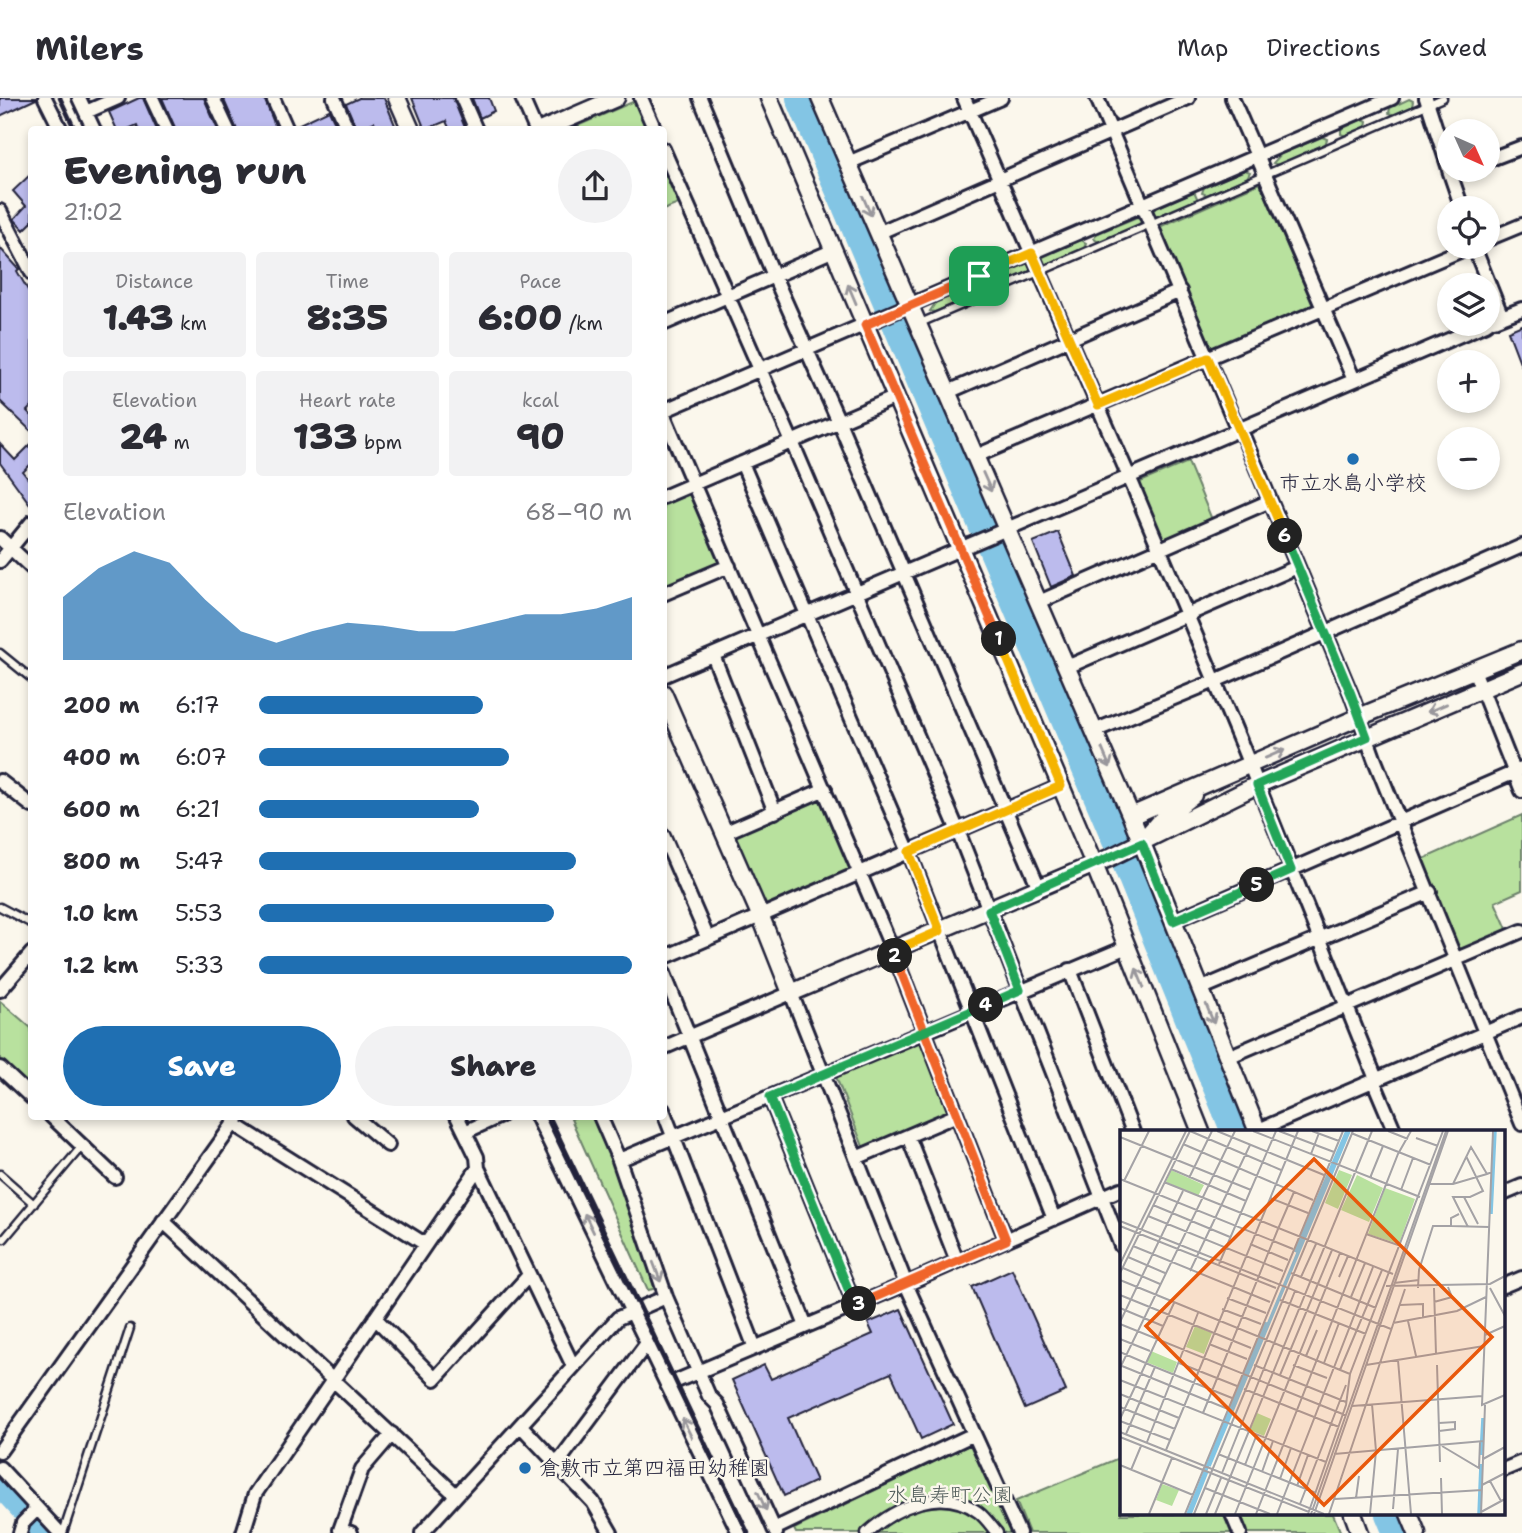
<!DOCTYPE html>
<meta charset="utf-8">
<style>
:root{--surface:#fff;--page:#f2f2f3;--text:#2b2b33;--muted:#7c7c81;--line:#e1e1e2;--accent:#1f6fb2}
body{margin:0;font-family:"Shantell Sans","Klee One",sans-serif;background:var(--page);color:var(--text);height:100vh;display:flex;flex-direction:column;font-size:26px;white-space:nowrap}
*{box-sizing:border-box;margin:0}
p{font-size:23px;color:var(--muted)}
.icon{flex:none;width:38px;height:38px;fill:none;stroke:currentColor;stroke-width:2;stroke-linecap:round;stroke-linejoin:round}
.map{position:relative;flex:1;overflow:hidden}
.details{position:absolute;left:28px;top:28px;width:639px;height:994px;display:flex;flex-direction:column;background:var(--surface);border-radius:7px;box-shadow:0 4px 10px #0003}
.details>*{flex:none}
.needle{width:46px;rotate:135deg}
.controls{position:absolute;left:1437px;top:21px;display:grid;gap:14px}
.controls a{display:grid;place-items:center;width:63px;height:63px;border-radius:50%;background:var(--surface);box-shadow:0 4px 10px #0003;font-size:35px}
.pin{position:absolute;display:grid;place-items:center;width:60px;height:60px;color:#fff;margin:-30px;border-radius:14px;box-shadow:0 4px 10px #0006}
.km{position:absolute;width:35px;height:35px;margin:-18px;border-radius:50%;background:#222;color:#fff;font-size:19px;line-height:35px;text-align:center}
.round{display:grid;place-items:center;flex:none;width:74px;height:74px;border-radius:37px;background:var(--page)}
.overview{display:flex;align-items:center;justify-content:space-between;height:119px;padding:0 35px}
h1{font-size:38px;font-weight:800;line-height:52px}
.figures{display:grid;grid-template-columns:repeat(3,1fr);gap:10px;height:119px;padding:7px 35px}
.figures div{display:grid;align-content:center;border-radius:7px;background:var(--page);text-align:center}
.figures b{font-size:35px;font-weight:800}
.figures small{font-size:19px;font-weight:400}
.figures p{font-size:19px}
.chart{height:196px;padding:14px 35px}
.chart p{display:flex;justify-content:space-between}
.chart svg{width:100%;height:126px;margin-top:7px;fill:var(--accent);opacity:.7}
.action{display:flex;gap:14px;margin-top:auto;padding:14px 35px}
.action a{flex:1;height:80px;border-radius:42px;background:var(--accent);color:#fff;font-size:28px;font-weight:800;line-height:80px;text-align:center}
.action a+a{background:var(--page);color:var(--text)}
ul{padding:0 35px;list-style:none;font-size:23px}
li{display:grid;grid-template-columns:112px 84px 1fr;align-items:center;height:52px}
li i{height:18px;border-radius:9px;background:var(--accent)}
header{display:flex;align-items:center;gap:42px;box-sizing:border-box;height:98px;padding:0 35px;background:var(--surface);border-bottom:2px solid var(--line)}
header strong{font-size:33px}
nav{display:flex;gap:38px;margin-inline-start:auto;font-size:24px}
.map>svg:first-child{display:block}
</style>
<header>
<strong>Milers</strong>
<nav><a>Map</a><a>Directions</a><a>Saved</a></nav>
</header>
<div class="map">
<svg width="1522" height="1435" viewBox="0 0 1522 1435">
<rect width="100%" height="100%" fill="#fbf7ec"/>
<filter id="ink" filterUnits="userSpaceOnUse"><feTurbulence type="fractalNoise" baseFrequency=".0143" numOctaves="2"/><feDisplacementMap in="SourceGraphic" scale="14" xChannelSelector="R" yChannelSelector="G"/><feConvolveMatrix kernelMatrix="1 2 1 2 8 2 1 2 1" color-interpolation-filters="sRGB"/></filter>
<g filter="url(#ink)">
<path fill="#b8e19e" stroke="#6d826c" stroke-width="2" d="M1409,1L1413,3L1412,9L1394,17L1389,15L1390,10Z
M637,2L650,32H568Z
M1363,21L1367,23L1366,29L1346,38L1341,36V31Z
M1322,39L1327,41L1325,47L1278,67L1273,65L1281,56Z
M663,64L681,105L663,112Z
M1245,72L1250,74L1247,80L1207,97L1202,95L1204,89Z
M1260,85L1314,210L1211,254L1157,130Z
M1194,93L1198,102L1156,119L1152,118V112Z
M1137,119L1142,121L1139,127L1099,144L1094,141L1096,136Z
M1081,142L1086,145L1084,150L1046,167L1040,164L1043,159Z
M1028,165L1032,171L1030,173L987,192L982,189L983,185Z
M969,191L974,193L972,198L935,214L930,213L936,204Z
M1188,364L1213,424L1163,446L1138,385Z
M688,393L721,466L663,492V404Z
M822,699L852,774L769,808L765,807L734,737Z
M1522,717V792L1495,804L1508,833L1459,853L1421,762Z
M0,903L31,930V994L0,964Z
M922,940L950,1016L864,1051L835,976Z
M576,1019H592L612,1061L655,1187L653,1191L648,1192L571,1021Z
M971,1346L1011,1435H796L794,1431Z
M1121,1359V1416H1224L1232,1435H1029L1016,1403Z
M1239,1416H1333L1341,1435H1247Z"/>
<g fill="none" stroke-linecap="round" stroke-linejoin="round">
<path stroke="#5c84a0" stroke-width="4.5" d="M790,0L1112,754
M1115,762L1224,1034
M1379,1416L1387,1435"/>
<path stroke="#83c5e4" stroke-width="28" d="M800,0L1128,770L1235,1034
M0,1384L47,1435
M1389,1416L1397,1435"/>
</g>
<path fill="#bcbbed" stroke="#22223b" stroke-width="2" d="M0,0H36V1L0,18Z
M139,0H143L157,32H139L137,27L126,32H117L109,14Z
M162,0H204L218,32H176Z
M223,0H264L277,32H237Z
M359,0H384L397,32H377L374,24L357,32L346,6Z
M412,0H453L466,32H450L446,23L425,32Z
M472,0H489L494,13L480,20Z
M329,12L337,29L330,32H296L295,28Z
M32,75V124L24,132L14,121L26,108L13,93Z
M0,150L19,171L17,173L32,199V308L27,313L32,318V334L0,303Z
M1522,227V267H1521L1508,233Z
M32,345V365L23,374L32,386V409L0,365V346L15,362Z
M1058,434L1076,478L1051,489L1033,444Z
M1012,1171L1066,1293L1025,1311L972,1189Z
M901,1211L953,1326L921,1341L891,1275L788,1320L816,1383L784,1398L732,1282L764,1267L771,1281L873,1236L868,1225Z"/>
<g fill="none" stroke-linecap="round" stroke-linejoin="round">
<g stroke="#22223b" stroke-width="11">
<path id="service" d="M918,226L1443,0
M0,555L32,581
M0,809L32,826
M0,1076L34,1106
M4,1141L82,1048
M63,1435L130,1230"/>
</g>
<g stroke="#22223b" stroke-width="15">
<path id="pedestrian" d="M867,1435C896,1409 942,1387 978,1414C985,1419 991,1428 997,1435"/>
</g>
<g stroke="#22223b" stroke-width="18">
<path id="minor" d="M45,0L61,32
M79,0L94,32
M152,0L167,32
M213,0L228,32
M273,0L287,32
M334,0L348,32
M462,0L476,32
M522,0L536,32
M641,0L655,32
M700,0L774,178L839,324L1039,790
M964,0L1133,388L1243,650L1376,981
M1097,0L1235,325L1244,340L1351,596L1374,660L1522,1026
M1232,0L1354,282
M1426,0L1449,71
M86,14L118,0
M663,51L792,344L958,733L1121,1148
M1488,62L1522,49
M848,65L1001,0
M1449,72L1462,110
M0,113L32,175
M878,135L1188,0
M1488,141L1522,127
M1474,149L1502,219
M1494,222L1522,211
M663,226L834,152
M948,294L1180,193
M663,313L1392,0
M663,315L893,853L1006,1142
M976,358L1469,149
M742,365L909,754L1054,1121
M663,399L896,299
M0,440L32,470
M0,463L32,424
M663,496L729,468
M1039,504L1270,403
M713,557L775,714
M1067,569L1297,469
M1474,572L1522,693
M663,578L1486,226
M1094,633L1215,583L1522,448
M0,683L32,708
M724,735L825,691
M663,737L708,841
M1173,823L1522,671
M663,860L1061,688
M1070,872L1133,1034
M663,873L806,1228
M1200,891L1430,794
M0,892L32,855
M663,950L791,895L906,1186L1019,1435
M1228,959L1522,833
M0,970L32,1000
M1373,982L1395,1034
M770,999L855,1208
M663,1012L755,1250
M51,1018L115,1079
M354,1018L388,1047
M457,1018L477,1059L478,1070L573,1268
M537,1018L739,1435
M600,1018L619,1062L666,1199L709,1298L717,1306L776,1435
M234,1026L425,1146
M465,1034L500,1018
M1254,1034L1522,919
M908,1038L957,1163
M856,1060L957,1017
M619,1062L1127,849
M1503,1096L1522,1088
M163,1123L456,1397
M1503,1188L1522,1180
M375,1220L435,1281L529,1177
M667,1287L906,1186L1121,1091
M521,1328L593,1404L611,1435
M0,1353L239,1018
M557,1366L647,1245
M0,1370L60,1435
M1503,1372L1522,1364
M1232,1416L1240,1435
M774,1431L974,1336
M20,1435L23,1425L37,1411
M243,1435L255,1396L478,1070
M351,1435L340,1432L362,1371L392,1336
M422,1435L618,1220L666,1199"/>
</g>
<g stroke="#22223b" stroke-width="21">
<path id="tertiary" d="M397,0L411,32
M769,0L1094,766L1201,1034
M820,0L1131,718L1258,1034
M542,32L616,0
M663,595L761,819L791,895L1109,760L1257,687L1522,574
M1131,718L1359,619L1522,552
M1145,740L1158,725L1193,697
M1353,1416L1360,1435
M1409,1416L1417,1435"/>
</g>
<use href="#service" stroke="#fbf7ec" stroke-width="6"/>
<use href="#pedestrian" stroke="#fbf7ec" stroke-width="10"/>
<use href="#minor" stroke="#fbf7ec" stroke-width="12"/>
<use href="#tertiary" stroke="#fbf7ec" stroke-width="16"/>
<path stroke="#22223b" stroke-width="4.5" d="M60,0L75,32
M549,1018L748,1435"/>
</g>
<defs><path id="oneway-shaft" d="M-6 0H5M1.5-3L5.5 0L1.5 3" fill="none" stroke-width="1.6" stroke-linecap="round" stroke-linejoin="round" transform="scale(1.75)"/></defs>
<g stroke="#99979c">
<use href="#oneway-shaft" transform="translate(867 108) rotate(67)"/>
<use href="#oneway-shaft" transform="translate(852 196) rotate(-113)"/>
<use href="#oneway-shaft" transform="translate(987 384) rotate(66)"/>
<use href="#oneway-shaft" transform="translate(1437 610) rotate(157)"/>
<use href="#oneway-shaft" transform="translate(1275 656) rotate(-23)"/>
<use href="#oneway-shaft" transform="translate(1106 660) rotate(67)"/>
<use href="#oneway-shaft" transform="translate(1140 880) rotate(-112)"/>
<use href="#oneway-shaft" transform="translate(1210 916) rotate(68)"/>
<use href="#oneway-shaft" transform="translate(589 1125) rotate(-116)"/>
<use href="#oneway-shaft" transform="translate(657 1174) rotate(69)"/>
<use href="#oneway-shaft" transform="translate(687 1330) rotate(-116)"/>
<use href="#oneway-shaft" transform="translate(762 1403) rotate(65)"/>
</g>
</g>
<g fill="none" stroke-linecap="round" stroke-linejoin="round" filter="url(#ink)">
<g stroke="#fff" stroke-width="14">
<path id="split-1" d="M979,178L865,227L999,541"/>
</g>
<g stroke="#fff" stroke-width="14">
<path id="split-2" d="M895,858L893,853L940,833L909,754L1061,688L999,541"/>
</g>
<g stroke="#fff" stroke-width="14">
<path id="split-3" d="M859,1206L1006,1142L895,858"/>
</g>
<g stroke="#fff" stroke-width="14">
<path id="split-4" d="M859,1206L855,1208L770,999L986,907"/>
</g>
<g stroke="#fff" stroke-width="14">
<path id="split-5" d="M986,907L1020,892L989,812L1142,745L1173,823L1257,787"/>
</g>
<g stroke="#fff" stroke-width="14">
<path id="split-6" d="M1257,787L1291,772L1257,687L1367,639L1351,596L1285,438"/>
</g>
<g stroke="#fff" stroke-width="14">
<path id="split-7" d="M979,178L1032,155L1098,307L1208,260L1285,438"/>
</g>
<use href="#split-1" stroke="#f0652b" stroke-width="9"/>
<use href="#split-2" stroke="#f5b400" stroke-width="9"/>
<use href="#split-3" stroke="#f0652b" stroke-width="9"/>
<use href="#split-4" stroke="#22a559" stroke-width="9"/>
<use href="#split-5" stroke="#22a559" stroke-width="9"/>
<use href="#split-6" stroke="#22a559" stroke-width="9"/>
<use href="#split-7" stroke="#f5b400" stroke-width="9"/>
</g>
<g fill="#1f6fb2" stroke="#fbf7ec" stroke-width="2.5">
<circle cx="1353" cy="361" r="7"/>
<circle cx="525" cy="1370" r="7"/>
</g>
<g text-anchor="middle" stroke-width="5" stroke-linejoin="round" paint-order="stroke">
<g font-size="21" fill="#22223b" stroke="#fbf7ec">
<text x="1353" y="392">市立水島小学校</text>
<text x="539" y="1377" text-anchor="start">倉敷市立第四福田幼稚園</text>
</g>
<g font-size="21" fill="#4f5b59" stroke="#fbf7ec">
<text x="950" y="1404">水島寿町公園</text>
</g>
</g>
<g transform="translate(1120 1032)">
<rect width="385" height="385" fill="#fbf7ec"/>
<path d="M51,40L84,55L78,66L46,52ZM219,40L232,45L218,79L205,73ZM237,45L263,58L249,92L221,80ZM265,58L295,69L279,114L248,104ZM75,196L92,203L84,224L66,217ZM31,221L57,232L53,243L26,232ZM137,283L151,289L144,306L130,300ZM42,354L59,360L52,376L36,370Z" fill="#b8e19e"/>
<path fill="none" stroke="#83c5e4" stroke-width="3.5" d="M371,84L375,1M175,122L227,1M361,325L363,288M89,336L229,1M68,384L146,192M70,384L87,341M359,384L361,334"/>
<path fill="none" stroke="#a4a2a5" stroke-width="2" d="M70,1L161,40M97,1L204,45M133,1L300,67M159,1L214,22M192,1L219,11M268,1L288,9M373,1L362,275L385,265M231,3L311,35M0,7L131,60M296,8L318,16M63,14L193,70M191,24L199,3M346,26L363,61L350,67H333L348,97M51,39L126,71M69,48L92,1M250,48L263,16M0,49L173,119M4,51L29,1M44,52L273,144M309,54H333L367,44M333,54L351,17L367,44L372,42M281,60L293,28M344,67L358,94M150,68L188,83M33,75L110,107M28,86L163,141M0,91L271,199M0,96L156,158M331,96L369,97M158,99L174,62M246,104L281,116M130,114L168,130M13,116L150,172M8,127L45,143M0,134L66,1M99,134L156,1M3,138L40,154M70,141L130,15M0,143L70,1M171,143L256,178M181,147L196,114M219,147L228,126M0,150L230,244M274,153L299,150M266,156L370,154L385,146M298,158L299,140L313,96H331V88L339,84M314,158L316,224M370,158L385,186M0,165L131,218M231,167L245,133M107,168L146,183M160,170L246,204M314,172L332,167L328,157M280,175L303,174V187M0,178L43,196M102,179L141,194M288,191L296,226M0,192L63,61M273,193L337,181L366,167M0,194L225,285M365,205L385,196M0,209L30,221M89,214L127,229M0,222L35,237L6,304M186,226L197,200M278,230L291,384M59,233L117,256M204,233L219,193M134,235L226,272M173,235L207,248M246,235L364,216M317,235L320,332M2,236L108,279M35,237L112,268M0,238L115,1M220,240L262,140M160,245L212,120M0,250L206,332M124,259L219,297M0,264L59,288M232,276L362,266M0,277L55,299M83,283L158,99M0,289L54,173M0,291L50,310M319,293L335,292V299L319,301M0,302L204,384M0,307L189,382M27,312L78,183M322,316L359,338L360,312M46,320L178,1M98,324L196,363M214,324L364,311M363,329L385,317M0,335L73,365M125,335L137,304M11,340L21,316M142,342L153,311M102,343L175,161M321,348L322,384M160,349L171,318M370,351L381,371M362,355L385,343M177,356L188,325M85,358L150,384M236,368L239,346M215,369L362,360M180,374L226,255M273,379L278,319M361,382L385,369M29,384L52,328M65,384L223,1M74,384L233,1M86,384L101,348M95,384L252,1M115,384L220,123M136,384L278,24L291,1M157,384L253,137M188,384L226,275L230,244L323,1M191,384L326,1M194,384L328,1M209,384L285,159M250,384L256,321L252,274M361,384L365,275"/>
<path fill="#e8590c" fill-opacity="0.15" stroke="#e8590c" stroke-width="3.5" d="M194,29L372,207L204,375L26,196Z"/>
<rect width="385" height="385" fill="none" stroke="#22223b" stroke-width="3.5"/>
</g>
</svg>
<div class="controls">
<a><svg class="needle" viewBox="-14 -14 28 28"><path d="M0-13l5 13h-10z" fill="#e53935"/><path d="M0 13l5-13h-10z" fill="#7c7c81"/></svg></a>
<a><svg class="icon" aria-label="locate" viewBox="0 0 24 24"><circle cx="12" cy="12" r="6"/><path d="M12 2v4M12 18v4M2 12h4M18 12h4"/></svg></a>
<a><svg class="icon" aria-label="layers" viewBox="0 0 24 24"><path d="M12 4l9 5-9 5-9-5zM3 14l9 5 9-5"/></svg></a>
<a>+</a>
<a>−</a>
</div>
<div class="pin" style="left:979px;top:178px;background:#1e9e55"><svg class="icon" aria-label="arrive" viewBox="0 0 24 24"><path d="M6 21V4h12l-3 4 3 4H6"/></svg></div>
<b class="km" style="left:999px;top:541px">1</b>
<b class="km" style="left:895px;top:858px">2</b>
<b class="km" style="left:859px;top:1206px">3</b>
<b class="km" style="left:986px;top:907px">4</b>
<b class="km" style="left:1257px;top:787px">5</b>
<b class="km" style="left:1285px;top:438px">6</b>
<section class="details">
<div class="overview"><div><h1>Evening run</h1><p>21:02</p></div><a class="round"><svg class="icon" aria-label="share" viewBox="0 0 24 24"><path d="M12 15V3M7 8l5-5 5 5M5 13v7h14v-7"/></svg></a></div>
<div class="figures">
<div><p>Distance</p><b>1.43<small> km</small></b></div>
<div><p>Time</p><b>8:35</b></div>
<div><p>Pace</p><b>6:00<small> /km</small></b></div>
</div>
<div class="figures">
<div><p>Elevation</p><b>24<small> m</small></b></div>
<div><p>Heart rate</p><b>133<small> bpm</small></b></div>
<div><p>kcal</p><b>90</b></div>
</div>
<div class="chart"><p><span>Elevation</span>68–90 m</p>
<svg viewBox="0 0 160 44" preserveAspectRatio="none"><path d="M0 44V22L10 12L20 6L30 10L40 23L50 34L60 38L70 34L80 31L90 32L100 34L110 34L120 31L130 28L140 28L150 26L160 22V44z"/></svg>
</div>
<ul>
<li><b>200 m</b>6:17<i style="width:60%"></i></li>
<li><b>400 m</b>6:07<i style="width:67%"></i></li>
<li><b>600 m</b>6:21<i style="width:59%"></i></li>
<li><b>800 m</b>5:47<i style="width:85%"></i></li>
<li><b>1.0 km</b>5:53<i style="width:79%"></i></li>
<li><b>1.2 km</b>5:33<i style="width:100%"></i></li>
</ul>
<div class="action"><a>Save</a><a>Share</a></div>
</section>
</div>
